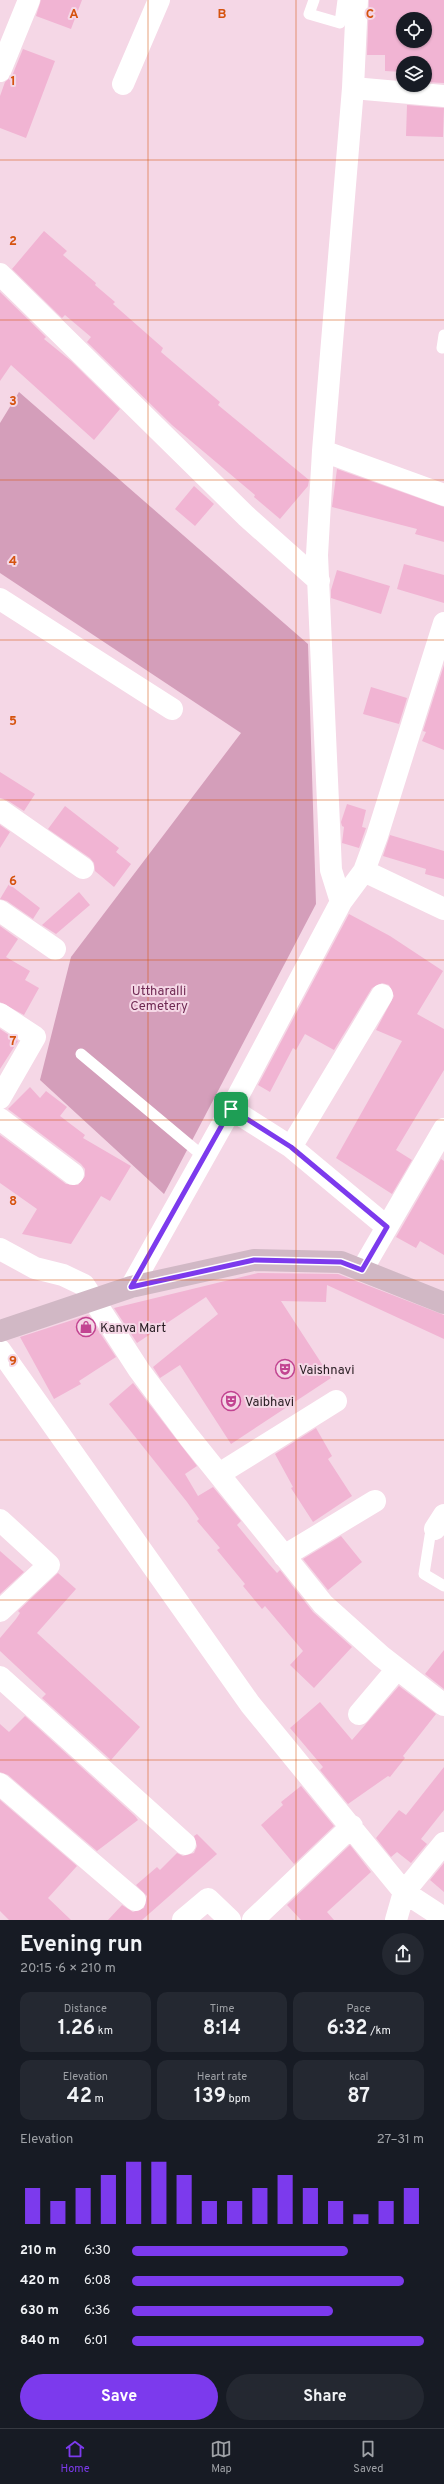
<!DOCTYPE html>
<meta charset="utf-8">
<style>
:root{--surface:#171b24;--page:#242831;--text:#f1f3f6;--muted:#9ea1a6;--line:#363941;--accent:#7c3aed}
body{margin:0;font-family:Overpass,sans-serif;background:var(--page);color:var(--text);height:100vh;display:flex;flex-direction:column;font-size:15px;white-space:nowrap}
*{box-sizing:border-box;margin:0}
p{font-size:13px;color:var(--muted)}
.icon{flex:none;width:22px;height:22px;fill:none;stroke:currentColor;stroke-width:2;stroke-linecap:round;stroke-linejoin:round}
.map{position:relative;height:1920px;overflow:hidden}
.sheet{display:flex;flex-direction:column;background:var(--surface);flex:1}
.sheet>*{flex:none}
.buttons{position:absolute;left:396px;top:12px;display:grid;gap:8px}
.buttons a{display:grid;place-items:center;width:36px;height:36px;border-radius:50%;background:var(--surface);box-shadow:0 1px 3px #0004;font-size:20px}
.pin{position:absolute;display:grid;place-items:center;width:34px;height:34px;color:#fff;margin:-17px;border-radius:8px;box-shadow:0 2px 6px #0006}
.round{display:grid;place-items:center;flex:none;width:42px;height:42px;border-radius:21px;background:var(--page)}
.overview{display:flex;align-items:center;justify-content:space-between;height:68px;padding:0 20px}
h1{font-size:22px;font-weight:700;line-height:30px}
.metrics{display:grid;grid-template-columns:repeat(3,1fr);gap:6px;height:68px;padding:4px 20px}
.metrics div{display:grid;align-content:center;border-radius:10px;background:var(--page);text-align:center}
.metrics b{font-size:20px;font-weight:700}
.metrics small{font-size:11px;font-weight:400}
.metrics p{font-size:11px}
.chart{height:112px;padding:8px 20px}
.chart p{display:flex;justify-content:space-between}
.chart svg{width:100%;height:72px;margin-top:4px;stroke:var(--accent);stroke-width:6}
.button{display:flex;gap:8px;margin-top:auto;padding:8px 20px}
.button a{flex:1;height:46px;border-radius:24px;background:var(--accent);color:#fff;font-size:16px;font-weight:700;line-height:46px;text-align:center}
.button a+a{background:var(--page);color:var(--text)}
ul{padding:0 20px;list-style:none;font-size:13px}
li{display:grid;grid-template-columns:64px 48px 1fr;align-items:center;height:30px}
li i{height:10px;border-radius:5px;background:var(--accent)}
.dock{display:flex;justify-content:space-around;align-items:center;height:56px;border-top:1px solid var(--line);background:var(--surface);font-size:11px;color:var(--muted)}
.dock a{display:grid;justify-items:center;gap:2px}
.dock .current{color:var(--accent)}
.map>svg:first-child{display:block}
</style>
<div class="map">
<svg width="444" height="1920" viewBox="0 0 444 1920">
<rect width="100%" height="100%" fill="#f5d7e6"/>
<path fill="#d49eba" d="M19,392L308,644L316,904L164,1194L40,1080L71,957L241,733L0,573V423Z"/>
<path fill="#f1b4d3" fill-rule="evenodd" d="M41,0H82L71,29L36,16Z
M369,0H444V83L425,82V63H403V72L385,71V55H367ZM403,19H425V41H403Z
M23,49L55,61L26,138L0,128V96L5,82L12,76Z
M407,105L444,108L443,137L406,136Z
M44,231L67,251L63,255L96,283L95,285L115,302L113,304L163,348L161,352L220,402L218,405L309,480L308,486L280,519L254,497L255,495L172,425L87,342L91,337L65,315L62,318L12,269Z
M0,292L46,337L44,339L71,361L120,409L94,440L11,365L0,381Z
M337,469L444,507V542L415,534L417,529L332,507Z
M194,486L214,504L195,526L175,509Z
M404,564L444,575V603L397,589Z
M337,570L390,586L381,614L331,598V590Z
M444,665V750L422,741L426,732L423,731Z
M371,687L407,698L399,724L363,714Z
M0,772L35,794L24,811L7,800L0,798Z
M347,804L366,810L362,827L366,828L359,848L342,843L344,827L342,826L341,822Z
M65,806L119,848L116,852L131,864L114,887L95,871L94,863L90,858L48,829Z
M0,825L10,832L0,848Z
M390,835L444,851V879L425,874L426,869L383,856Z
M9,884L40,908L33,919L7,901L0,899Z
M79,892L90,905L56,934L42,925Z
M349,914L390,936L443,971L417,1014L444,1029V1070L396,1150L412,1160L392,1194L336,1158L402,1041L376,1030L394,996L389,985L382,983L372,988L334,1050L305,1034L296,1050L293,1048L270,1092L258,1085Z
M0,926L18,939L6,957L30,971L25,980L39,988L24,1015L0,1002Z
M0,1029L18,1041L0,1069Z
M30,1087L40,1098L46,1091L67,1107L60,1116L85,1135L83,1138L131,1166L110,1201L101,1196L71,1244L22,1234L37,1209L0,1183V1135L66,1184L78,1185L85,1176V1169L81,1164L8,1109Z
M441,1159L444,1161V1255L420,1241L416,1248L396,1237Z
M258,1273L338,1274L444,1315V1339L327,1285L326,1302L281,1301L331,1378L231,1444L180,1365L160,1378L153,1367L218,1314L206,1297L137,1343L114,1308Z
M88,1315L116,1357L79,1381L81,1384L54,1399L20,1337Z
M133,1383L197,1466L185,1474L198,1496L213,1487L241,1521L237,1525L269,1564L277,1573L280,1570L313,1612L352,1647L314,1688L290,1665L303,1651L265,1606L262,1609L243,1586L245,1584L217,1550L220,1548L197,1521L199,1519L187,1502L109,1404Z
M316,1428L332,1456L328,1459L352,1496L313,1522L291,1488L293,1487L275,1454Z
M341,1536L362,1562L328,1590L303,1559Z
M0,1551L24,1572L0,1594Z
M58,1573L76,1589L37,1633L140,1727L111,1760L42,1698L46,1694L0,1651V1638L16,1619L20,1613L18,1611Z
M444,1650V1689L425,1674Z
M399,1686L436,1714L403,1756L405,1758L390,1777L388,1776L348,1804L320,1770L323,1767L290,1728L320,1702L352,1740Z
M25,1716L135,1816L138,1820L97,1851L8,1775L0,1772V1724L9,1732Z
M444,1767V1810L421,1839L427,1844L411,1863L397,1852L391,1857L376,1838L399,1810L406,1815Z
M301,1786L334,1826L294,1864L261,1825L283,1805L281,1802Z
M0,1800L77,1866L48,1898L71,1920H9L0,1911Z
M197,1834L217,1854L142,1920H108L122,1905L133,1912L144,1908L147,1896L136,1885L157,1867L160,1870L177,1853L183,1856L194,1853L197,1846L194,1836Z
M350,1845L371,1872L327,1912L334,1920H301L287,1905Z
M444,1863V1892L430,1880Z"/>
<g fill="none" stroke-linecap="round" stroke-linejoin="round">
<path stroke="#fff" stroke-width="11" d="M314,0L309,14L340,23L343,0
M442,348L444,335
M81,1054L204,1157
M435,1529L430,1536L424,1574L444,1586"/>
<path stroke="#fff" stroke-width="22" d="M0,71L29,0
M123,84L159,0
M353,88L444,96
M0,274L246,516L319,581
M323,451L444,495
M0,599L172,709
M0,810L83,868
M364,871L444,909
M341,902L331,870L317,555L323,451L353,88L357,0
M0,911L55,949
M0,1014L35,1037L0,1098
M231,1109L291,1147L387,1227
M0,1119L73,1174
M291,1147L382,995
M0,1249L35,1268L63,1275L84,1285L139,1370L189,1437L323,1604L381,1656L444,1705
M362,1270L444,1129
M131,1287L231,1109L341,902L364,871L377,836L444,623
M0,1350L250,1704L404,1892L444,1843
M219,1474L336,1401
M0,1520L49,1565L0,1611
M435,1529L444,1515
M284,1556L375,1501
M0,1677L185,1844
M359,1714L397,1669
M0,1784L135,1900
M183,1920L208,1899L230,1920
M253,1920L352,1826
M396,1920L404,1892L444,1918"/>
<path stroke="#d1b8c5" stroke-width="22" d="M0,1331L131,1287L254,1260L341,1262L444,1303"/>
</g>
<g fill="none" stroke-linecap="round" stroke-linejoin="round">
<g stroke="#fff" stroke-width="8">
<path id="route" d="M231,1109L291,1147L387,1227L362,1270L341,1262L254,1260L131,1287Z"/>
</g>
<use href="#route" stroke="#7c3aed" stroke-width="5"/>
</g>
<path fill="none" stroke="#d5530e" stroke-width="1" stroke-opacity="0.55" d="M148,0V1920M296,0V1920M0,160H444M0,320H444M0,480H444M0,640H444M0,800H444M0,960H444M0,1120H444M0,1280H444M0,1440H444M0,1600H444M0,1760H444"/>
<defs>
<g id="shop-ring" transform="scale(1)"><circle r="9.5" fill="#f5d7e6" stroke="#c24491" stroke-width="1.5"/><path d="M-5-2.5h2.3a2.7 3.5 0 0 1 5.4 0H5L5.5 6h-11ZM-1.5-2.5h3a1.5 2.3 0 0 0-3 0Z" fill="#c24491"/></g>
<g id="theatre-ring" transform="scale(1)"><circle r="9.5" fill="#f5d7e6" stroke="#c24491" stroke-width="1.5"/><path d="M-5-5.5Q0-4 5-5.5V0Q5 5 0 6Q-5 5-5 0ZM-3.3-2.5H-1v1.5H-3.3ZM1-2.5H3.3v1.5H1ZM-2.8 1Q0 5.5 2.8 1Z" fill="#c24491"/></g>
</defs>
<g fill-rule="evenodd">
<use href="#shop-ring" x="86" y="1327"/>
<use href="#theatre-ring" x="285" y="1369"/>
<use href="#theatre-ring" x="231" y="1401"/>
</g>
<g text-anchor="middle" stroke-width="4" stroke-linejoin="round" paint-order="stroke">
<g font-size="13" fill="#6f2953" stroke="#f5d7e6">
<text x="159" y="995">Uttharalli<tspan x="159" dy="15">Cemetery</tspan></text>
</g>
<g font-size="13" fill="#261b20" stroke="#f5d7e6" text-anchor="start">
<text x="100" y="1332">Kanva Mart</text>
<text x="299" y="1374">Vaishnavi</text>
<text x="245" y="1406">Vaibhavi</text>
</g>
</g>
<g font-size="13" text-anchor="middle" font-weight="bold" fill="#d5530e" stroke="#f5d7e6" stroke-width="4" stroke-linejoin="round" paint-order="stroke">
<text x="74" y="18">A</text>
<text x="222" y="18">B</text>
<text x="370" y="18">C</text>
<text x="13" y="85">1</text>
<text x="13" y="245">2</text>
<text x="13" y="405">3</text>
<text x="13" y="565">4</text>
<text x="13" y="725">5</text>
<text x="13" y="885">6</text>
<text x="13" y="1045">7</text>
<text x="13" y="1205">8</text>
<text x="13" y="1365">9</text>
</g>
</svg>
<div class="buttons">
<a><svg class="icon" aria-label="locate" viewBox="0 0 24 24"><circle cx="12" cy="12" r="6"/><path d="M12 2v4M12 18v4M2 12h4M18 12h4"/></svg></a>
<a><svg class="icon" aria-label="layers" viewBox="0 0 24 24"><path d="M12 4l9 5-9 5-9-5zM3 14l9 5 9-5"/></svg></a>
</div>
<div class="pin" style="left:231px;top:1109px;background:#1e9e55"><svg class="icon" aria-label="arrive" viewBox="0 0 24 24"><path d="M6 21V4h12l-3 4 3 4H6"/></svg></div>
</div>
<section class="sheet">
<div class="overview"><div><h1>Evening run</h1><p>20:15 · 6 × 210 m</p></div><a class="round"><svg class="icon" aria-label="share" viewBox="0 0 24 24"><path d="M12 15V3M7 8l5-5 5 5M5 13v7h14v-7"/></svg></a></div>
<div class="metrics">
<div><p>Distance</p><b>1.26<small> km</small></b></div>
<div><p>Time</p><b>8:14</b></div>
<div><p>Pace</p><b>6:32<small> /km</small></b></div>
</div>
<div class="metrics">
<div><p>Elevation</p><b>42<small> m</small></b></div>
<div><p>Heart rate</p><b>139<small> bpm</small></b></div>
<div><p>kcal</p><b>87</b></div>
</div>
<div class="chart"><p><span>Elevation</span>27–31 m</p>
<svg viewBox="0 0 160 44" preserveAspectRatio="none"><path d="M5 44V22M15 44V30M25 44V22M35 44V14M45 44V6M55 44V6M65 44V14M75 44V30M85 44V30M95 44V22M105 44V14M115 44V22M125 44V30M135 44V38M145 44V30M155 44V22"/></svg>
</div>
<ul>
<li><b>210 m</b>6:30<i style="width:74%"></i></li>
<li><b>420 m</b>6:08<i style="width:93%"></i></li>
<li><b>630 m</b>6:36<i style="width:69%"></i></li>
<li><b>840 m</b>6:01<i style="width:100%"></i></li>
</ul>
<div class="button"><a>Save</a><a>Share</a></div>
</section>
<nav class="dock">
<a class="current"><svg class="icon" aria-label="home" viewBox="0 0 24 24"><path d="M3 11l9-7 9 7M6 9v11h12V9"/></svg>Home</a>
<a><svg class="icon" aria-label="map" viewBox="0 0 24 24"><path d="M3 6l6-2 6 2 6-2v14l-6 2-6-2-6 2zM9 4v14M15 6v14"/></svg>Map</a>
<a><svg class="icon" aria-label="saved" viewBox="0 0 24 24"><path d="M7 4h10v16l-5-4-5 4z"/></svg>Saved</a>
</nav>
